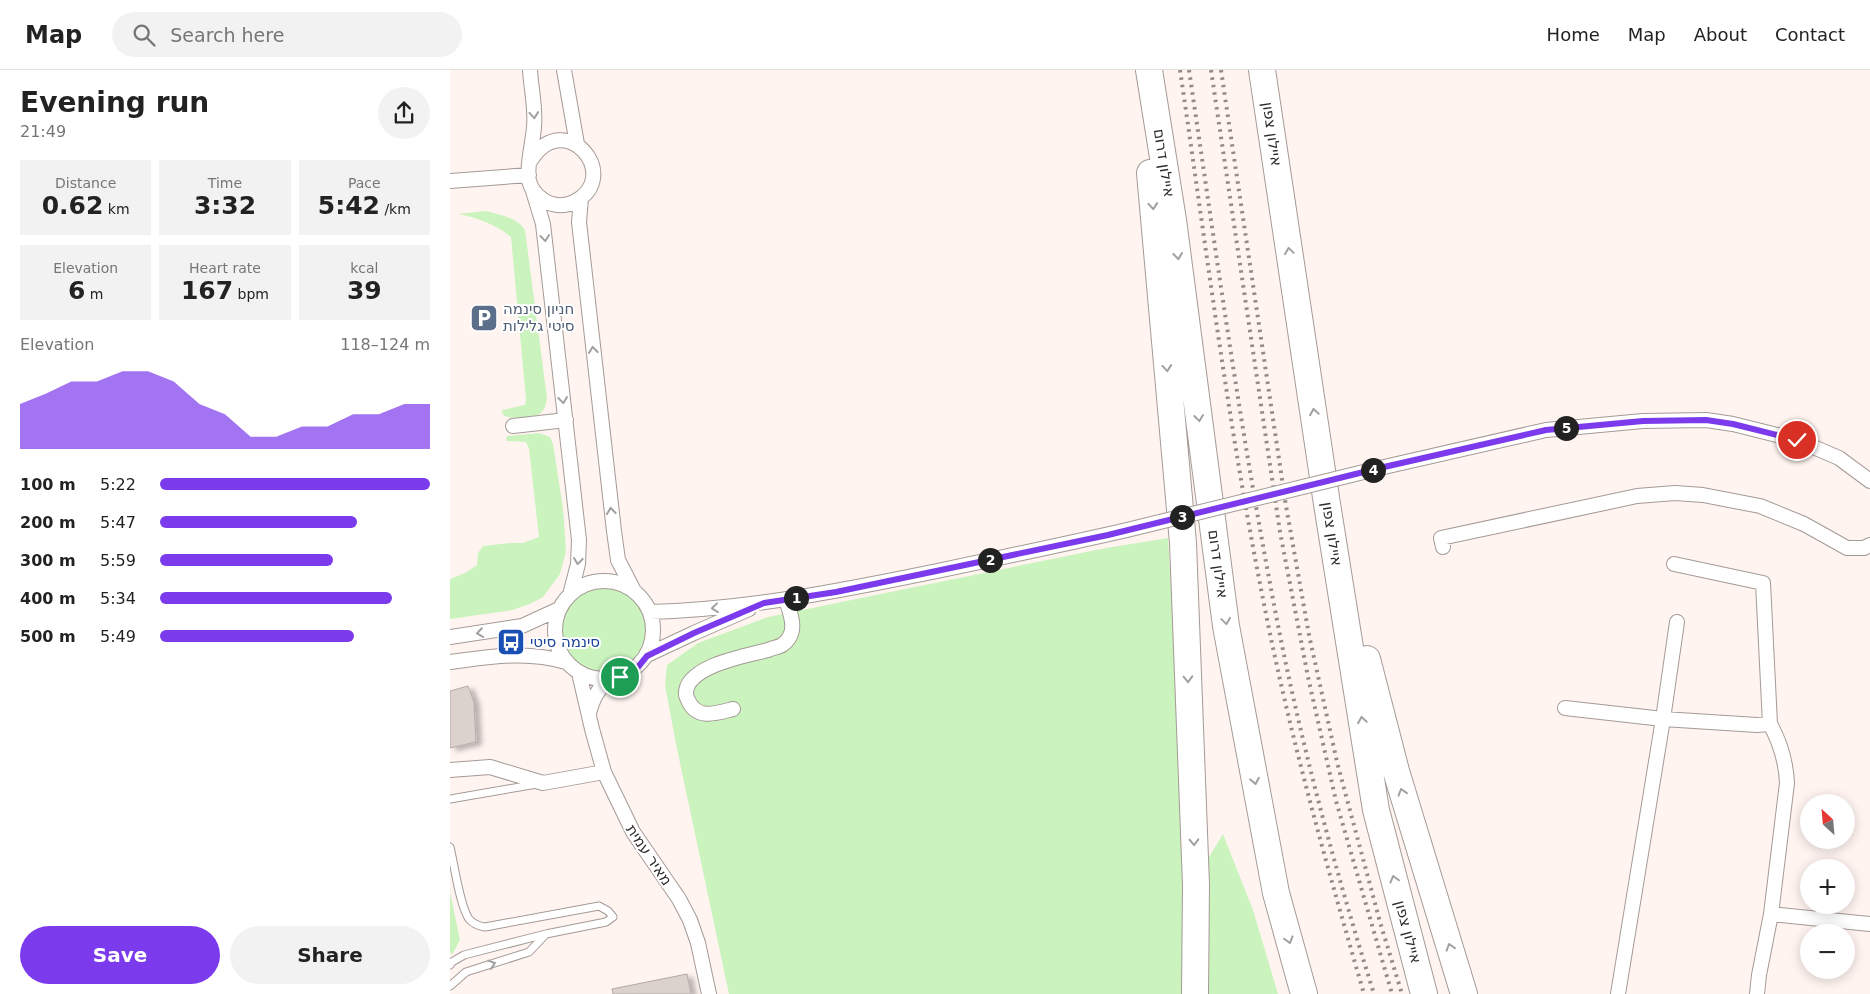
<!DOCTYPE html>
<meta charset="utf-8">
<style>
:root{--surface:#fff;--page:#f2f2f2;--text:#222;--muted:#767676;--line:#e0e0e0;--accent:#7c3aed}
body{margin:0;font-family:"DejaVu Sans","Noto Sans Hebrew",sans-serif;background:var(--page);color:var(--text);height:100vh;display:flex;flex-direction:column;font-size:19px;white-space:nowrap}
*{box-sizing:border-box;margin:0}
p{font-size:16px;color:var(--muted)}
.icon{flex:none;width:28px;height:28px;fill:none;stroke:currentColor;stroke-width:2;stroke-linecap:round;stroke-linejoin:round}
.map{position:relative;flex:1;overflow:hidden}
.panel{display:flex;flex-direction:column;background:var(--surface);width:450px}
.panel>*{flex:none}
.needle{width:32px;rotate:334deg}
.tools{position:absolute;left:1350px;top:724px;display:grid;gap:10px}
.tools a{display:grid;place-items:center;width:55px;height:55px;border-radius:50%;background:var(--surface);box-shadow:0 2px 12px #0003;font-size:25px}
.pin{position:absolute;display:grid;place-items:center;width:42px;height:42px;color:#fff;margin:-21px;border:2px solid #fff;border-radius:50%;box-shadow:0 1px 5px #0007}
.km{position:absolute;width:25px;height:25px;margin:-12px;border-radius:50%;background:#222;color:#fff;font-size:14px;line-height:25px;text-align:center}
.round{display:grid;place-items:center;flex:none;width:52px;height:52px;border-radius:26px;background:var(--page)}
.overview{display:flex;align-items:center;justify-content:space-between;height:85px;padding:0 20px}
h1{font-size:28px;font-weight:800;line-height:38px}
.metrics{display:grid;grid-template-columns:repeat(3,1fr);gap:8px;height:85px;padding:5px 20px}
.metrics div{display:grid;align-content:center;border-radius:0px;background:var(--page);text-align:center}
.metrics b{font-size:25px;font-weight:800}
.metrics small{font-size:14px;font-weight:400}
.metrics p{font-size:14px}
.chart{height:140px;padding:10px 20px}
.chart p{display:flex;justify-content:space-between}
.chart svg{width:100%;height:90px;margin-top:5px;fill:var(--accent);opacity:.7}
.primary-button{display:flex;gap:10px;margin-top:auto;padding:10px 20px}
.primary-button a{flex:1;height:58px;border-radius:30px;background:var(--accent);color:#fff;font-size:20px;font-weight:800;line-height:58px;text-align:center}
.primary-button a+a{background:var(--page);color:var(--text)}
ul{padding:0 20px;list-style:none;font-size:16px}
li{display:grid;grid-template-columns:80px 60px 1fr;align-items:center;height:38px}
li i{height:12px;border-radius:6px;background:var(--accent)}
header{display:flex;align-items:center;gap:30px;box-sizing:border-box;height:70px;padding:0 25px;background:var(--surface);border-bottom:1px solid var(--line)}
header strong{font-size:24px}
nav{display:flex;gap:28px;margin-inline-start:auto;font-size:18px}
.search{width:350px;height:45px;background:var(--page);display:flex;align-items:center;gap:12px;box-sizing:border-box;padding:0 18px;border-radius:28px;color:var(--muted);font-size:19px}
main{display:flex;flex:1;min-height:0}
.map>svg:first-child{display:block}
</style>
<header>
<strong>Map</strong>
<div class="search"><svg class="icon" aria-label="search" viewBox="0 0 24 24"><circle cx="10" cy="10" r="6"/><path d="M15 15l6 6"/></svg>Search here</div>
<nav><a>Home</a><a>Map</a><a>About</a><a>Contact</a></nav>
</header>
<main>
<section class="panel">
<div class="overview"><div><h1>Evening run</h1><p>21:49</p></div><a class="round"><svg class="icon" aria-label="share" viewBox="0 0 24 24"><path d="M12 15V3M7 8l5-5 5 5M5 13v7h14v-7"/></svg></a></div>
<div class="metrics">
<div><p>Distance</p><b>0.62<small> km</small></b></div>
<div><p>Time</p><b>3:32</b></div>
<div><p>Pace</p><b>5:42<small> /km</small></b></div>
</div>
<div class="metrics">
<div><p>Elevation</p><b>6<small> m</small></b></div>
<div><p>Heart rate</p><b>167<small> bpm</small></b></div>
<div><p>kcal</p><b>39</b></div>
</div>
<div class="chart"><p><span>Elevation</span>118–124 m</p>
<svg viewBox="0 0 160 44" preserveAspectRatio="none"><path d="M0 44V22L10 17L20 11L30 11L40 6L50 6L60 11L70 22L80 27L90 38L100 38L110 33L120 33L130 27L140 27L150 22L160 22V44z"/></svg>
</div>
<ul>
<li><b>100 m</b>5:22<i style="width:100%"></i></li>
<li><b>200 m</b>5:47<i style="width:73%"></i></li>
<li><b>300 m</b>5:59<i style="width:64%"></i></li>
<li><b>400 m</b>5:34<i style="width:86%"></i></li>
<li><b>500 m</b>5:49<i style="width:72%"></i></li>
</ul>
<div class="primary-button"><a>Save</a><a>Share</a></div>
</section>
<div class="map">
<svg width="1420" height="924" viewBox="0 0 1420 924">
<defs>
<filter id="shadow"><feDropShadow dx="5.5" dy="3" stdDeviation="2.5" flood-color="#0004"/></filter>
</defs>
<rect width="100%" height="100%" fill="#fff4f0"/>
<path fill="#cbf3be" d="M36,141C50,145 67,147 75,160L97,328C96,334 95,339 91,343C85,348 59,350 53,345L52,340L75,335L76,329L61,167C45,154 28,148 8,144Z
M89,363L100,367L103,374L113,438L116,481L110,504L93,527L82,533L63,540L0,549V509L15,503L27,495L28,483L33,476L61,473H73L89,467L79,379L76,372L57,371L56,369L57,366Z
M718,468L737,790L738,924H279L227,679L215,616L217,595L248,573L318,547L656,478Z
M110 560a44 44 0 1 1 88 0a44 44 0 1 1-88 0Z
M773,764L803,840L828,924H757L756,792Z
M0,822L10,870L2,885L0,882Z"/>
<path fill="#dbd1cd" stroke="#b4aaa7" filter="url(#shadow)" d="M18,616L24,632L26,672L0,678V621Z
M237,904L241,924H163L162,919Z"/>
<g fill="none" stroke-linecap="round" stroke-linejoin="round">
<g stroke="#a49a96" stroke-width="9">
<path id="service" d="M0,729L87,714
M0,777C4,793 10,837 19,849C23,854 29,856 35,857L149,836L158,841L163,847L156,852L96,864L14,885L2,892L0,895
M0,916L16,902L79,882L96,864"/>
</g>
<g stroke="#a49a96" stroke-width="16">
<path id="minor" d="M80,0C81,18 86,39 84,57C83,72 76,97 79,111C81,118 86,125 92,129C101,136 114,137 124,132C174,107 115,36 81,90
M114,0L127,74
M0,111L79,105
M83,121L93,154L129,470L128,494L120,525
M131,128L129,152L164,461L168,490L184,521
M63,356L116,350
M934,397L1096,360L1193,351L1256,350L1283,354L1347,370L1389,388L1420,411
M993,477L991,468L1187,426L1225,423L1253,425L1310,436L1354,454L1397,478H1414L1420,475
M1224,494L1313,513L1320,654C1330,672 1336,692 1337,713L1321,844L1309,905L1307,924
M105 560a49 49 0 1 1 98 0a49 49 0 1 1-98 0Z
M200,542C300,539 395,520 492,500C554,487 616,474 677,460
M0,567L72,556L109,539
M197,585L244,563L299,539
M0,592C40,587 76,580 116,592
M129,603L142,659L154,702L183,762L229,829L240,850L248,873L259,924
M1115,638L1213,649L1307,655L1320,654
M283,639C267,643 248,650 239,632C238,630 236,626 236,625C234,596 296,586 318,580C322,578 329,577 332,575C349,563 341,545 336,530
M139,643C143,628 148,619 159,609
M0,700L40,697L93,713L154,702
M1321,844L1420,854
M1168,924L1213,649L1227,552"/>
</g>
<g stroke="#a49a96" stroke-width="28">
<path id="motorway" d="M699,0L723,150L776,556L826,823L854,924
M812,0L877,434L926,740L974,924
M700,103L733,473L746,815L745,924
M917,589L946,701L1014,924"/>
</g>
<use href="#service" stroke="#fff" stroke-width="7"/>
<use href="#minor" stroke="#fff" stroke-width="14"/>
<use href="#motorway" stroke="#fff" stroke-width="26"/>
<path stroke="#928b88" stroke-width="4" stroke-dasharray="2.5 5" stroke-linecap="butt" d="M730,0C756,176 778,354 813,529C839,663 876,793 914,924
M739,0C765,175 789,351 822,524C847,659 883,793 924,924
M761,0L830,462L858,607L886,731L942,924
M771,0L836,436L859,565L887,692L930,852L952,924"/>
<g stroke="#a49a96" stroke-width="16" stroke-linecap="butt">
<path id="minor-bridge" d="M677,460L934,397"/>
</g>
<use href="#minor-bridge" stroke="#fff" stroke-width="14"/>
</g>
<defs><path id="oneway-chevron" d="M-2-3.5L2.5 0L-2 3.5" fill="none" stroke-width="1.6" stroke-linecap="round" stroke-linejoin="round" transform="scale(1.25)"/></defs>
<g stroke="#a1a09f">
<use href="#oneway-chevron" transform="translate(84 45) rotate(85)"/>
<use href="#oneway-chevron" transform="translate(703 136) rotate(85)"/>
<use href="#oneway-chevron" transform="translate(95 168) rotate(83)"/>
<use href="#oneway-chevron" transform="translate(839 181) rotate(-98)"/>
<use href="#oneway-chevron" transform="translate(728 186) rotate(83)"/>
<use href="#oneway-chevron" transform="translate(143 280) rotate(-96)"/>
<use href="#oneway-chevron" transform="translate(717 298) rotate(85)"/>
<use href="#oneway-chevron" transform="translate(113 330) rotate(83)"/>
<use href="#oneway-chevron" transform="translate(864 342) rotate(-99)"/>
<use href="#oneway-chevron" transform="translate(749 348) rotate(83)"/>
<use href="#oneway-chevron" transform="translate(161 441) rotate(-96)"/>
<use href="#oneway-chevron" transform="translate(128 491) rotate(97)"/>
<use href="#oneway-chevron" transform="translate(265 538) rotate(174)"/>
<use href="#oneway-chevron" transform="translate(776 551) rotate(82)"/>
<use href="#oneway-chevron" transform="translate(30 563) rotate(172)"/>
<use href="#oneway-chevron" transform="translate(738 609) rotate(88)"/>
<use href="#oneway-chevron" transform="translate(912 650) rotate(-99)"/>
<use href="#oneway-chevron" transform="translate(805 711) rotate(79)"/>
<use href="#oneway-chevron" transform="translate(952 722) rotate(-107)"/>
<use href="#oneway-chevron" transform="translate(744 772) rotate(88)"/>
<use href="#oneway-chevron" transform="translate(944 809) rotate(-105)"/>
<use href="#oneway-chevron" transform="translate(839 870) rotate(74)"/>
<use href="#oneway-chevron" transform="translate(1000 877) rotate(-107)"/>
<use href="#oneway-chevron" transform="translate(42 894) rotate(-18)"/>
</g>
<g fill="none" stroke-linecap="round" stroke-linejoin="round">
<g stroke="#fff" stroke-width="10">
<path id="route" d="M170,607L188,597L197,586L244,563L314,533L386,522L658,465L934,397L1096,360L1193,351L1256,350L1283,354L1347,370"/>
</g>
<use href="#route" stroke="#7c3aed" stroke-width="6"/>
</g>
<defs>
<g id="parking-square" transform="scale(1.4375)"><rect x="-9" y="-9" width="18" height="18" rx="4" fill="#5c6f8a" stroke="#fff"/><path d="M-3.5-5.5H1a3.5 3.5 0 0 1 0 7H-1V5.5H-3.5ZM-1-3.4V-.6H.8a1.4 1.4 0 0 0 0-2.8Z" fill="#fff"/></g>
<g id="bus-square" transform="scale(1.4375)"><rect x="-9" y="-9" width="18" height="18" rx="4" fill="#1a4fb4" stroke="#fff"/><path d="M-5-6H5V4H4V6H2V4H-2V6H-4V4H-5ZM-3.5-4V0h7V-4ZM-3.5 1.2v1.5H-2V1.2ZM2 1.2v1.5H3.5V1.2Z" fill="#fff"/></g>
</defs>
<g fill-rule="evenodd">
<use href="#parking-square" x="34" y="248"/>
<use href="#bus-square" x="61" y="572"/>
</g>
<g text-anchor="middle" stroke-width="4" stroke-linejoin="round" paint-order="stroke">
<g font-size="15" fill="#2f2b2a" stroke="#fff">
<text transform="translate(822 64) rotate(82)" y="5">איילון צפון</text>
<text transform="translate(714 93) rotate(81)" y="5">איילון דרום</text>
<text transform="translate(882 464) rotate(81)" y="5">איילון צפון</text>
<text transform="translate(768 494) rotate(82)" y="5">איילון דרום</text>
<text transform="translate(199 785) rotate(56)" y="5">מאיר עמית</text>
<text transform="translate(958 862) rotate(75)" y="5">איילון צפון</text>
</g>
<g font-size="15" fill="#4e5e75" stroke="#fff" text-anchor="start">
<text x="53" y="244">חניון סינמה<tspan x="53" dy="17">סיטי גלילות</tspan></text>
</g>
<g font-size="15" fill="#164399" stroke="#fff" text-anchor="start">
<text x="80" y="577">סינמה סיטי</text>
</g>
</g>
</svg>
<div class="tools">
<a><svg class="needle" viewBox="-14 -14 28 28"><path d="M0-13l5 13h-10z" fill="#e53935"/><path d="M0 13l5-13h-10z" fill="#767676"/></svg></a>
<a>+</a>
<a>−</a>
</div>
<div class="pin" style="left:170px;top:607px;background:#1e9e55"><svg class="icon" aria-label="arrive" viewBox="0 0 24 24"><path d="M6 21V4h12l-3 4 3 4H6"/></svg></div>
<div class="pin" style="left:1347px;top:370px;background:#d93025"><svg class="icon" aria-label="check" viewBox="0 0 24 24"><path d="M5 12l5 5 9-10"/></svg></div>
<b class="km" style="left:346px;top:528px">1</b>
<b class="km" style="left:540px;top:490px">2</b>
<b class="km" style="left:732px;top:447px">3</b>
<b class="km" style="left:923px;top:400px">4</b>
<b class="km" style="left:1116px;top:358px">5</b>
</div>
</main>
